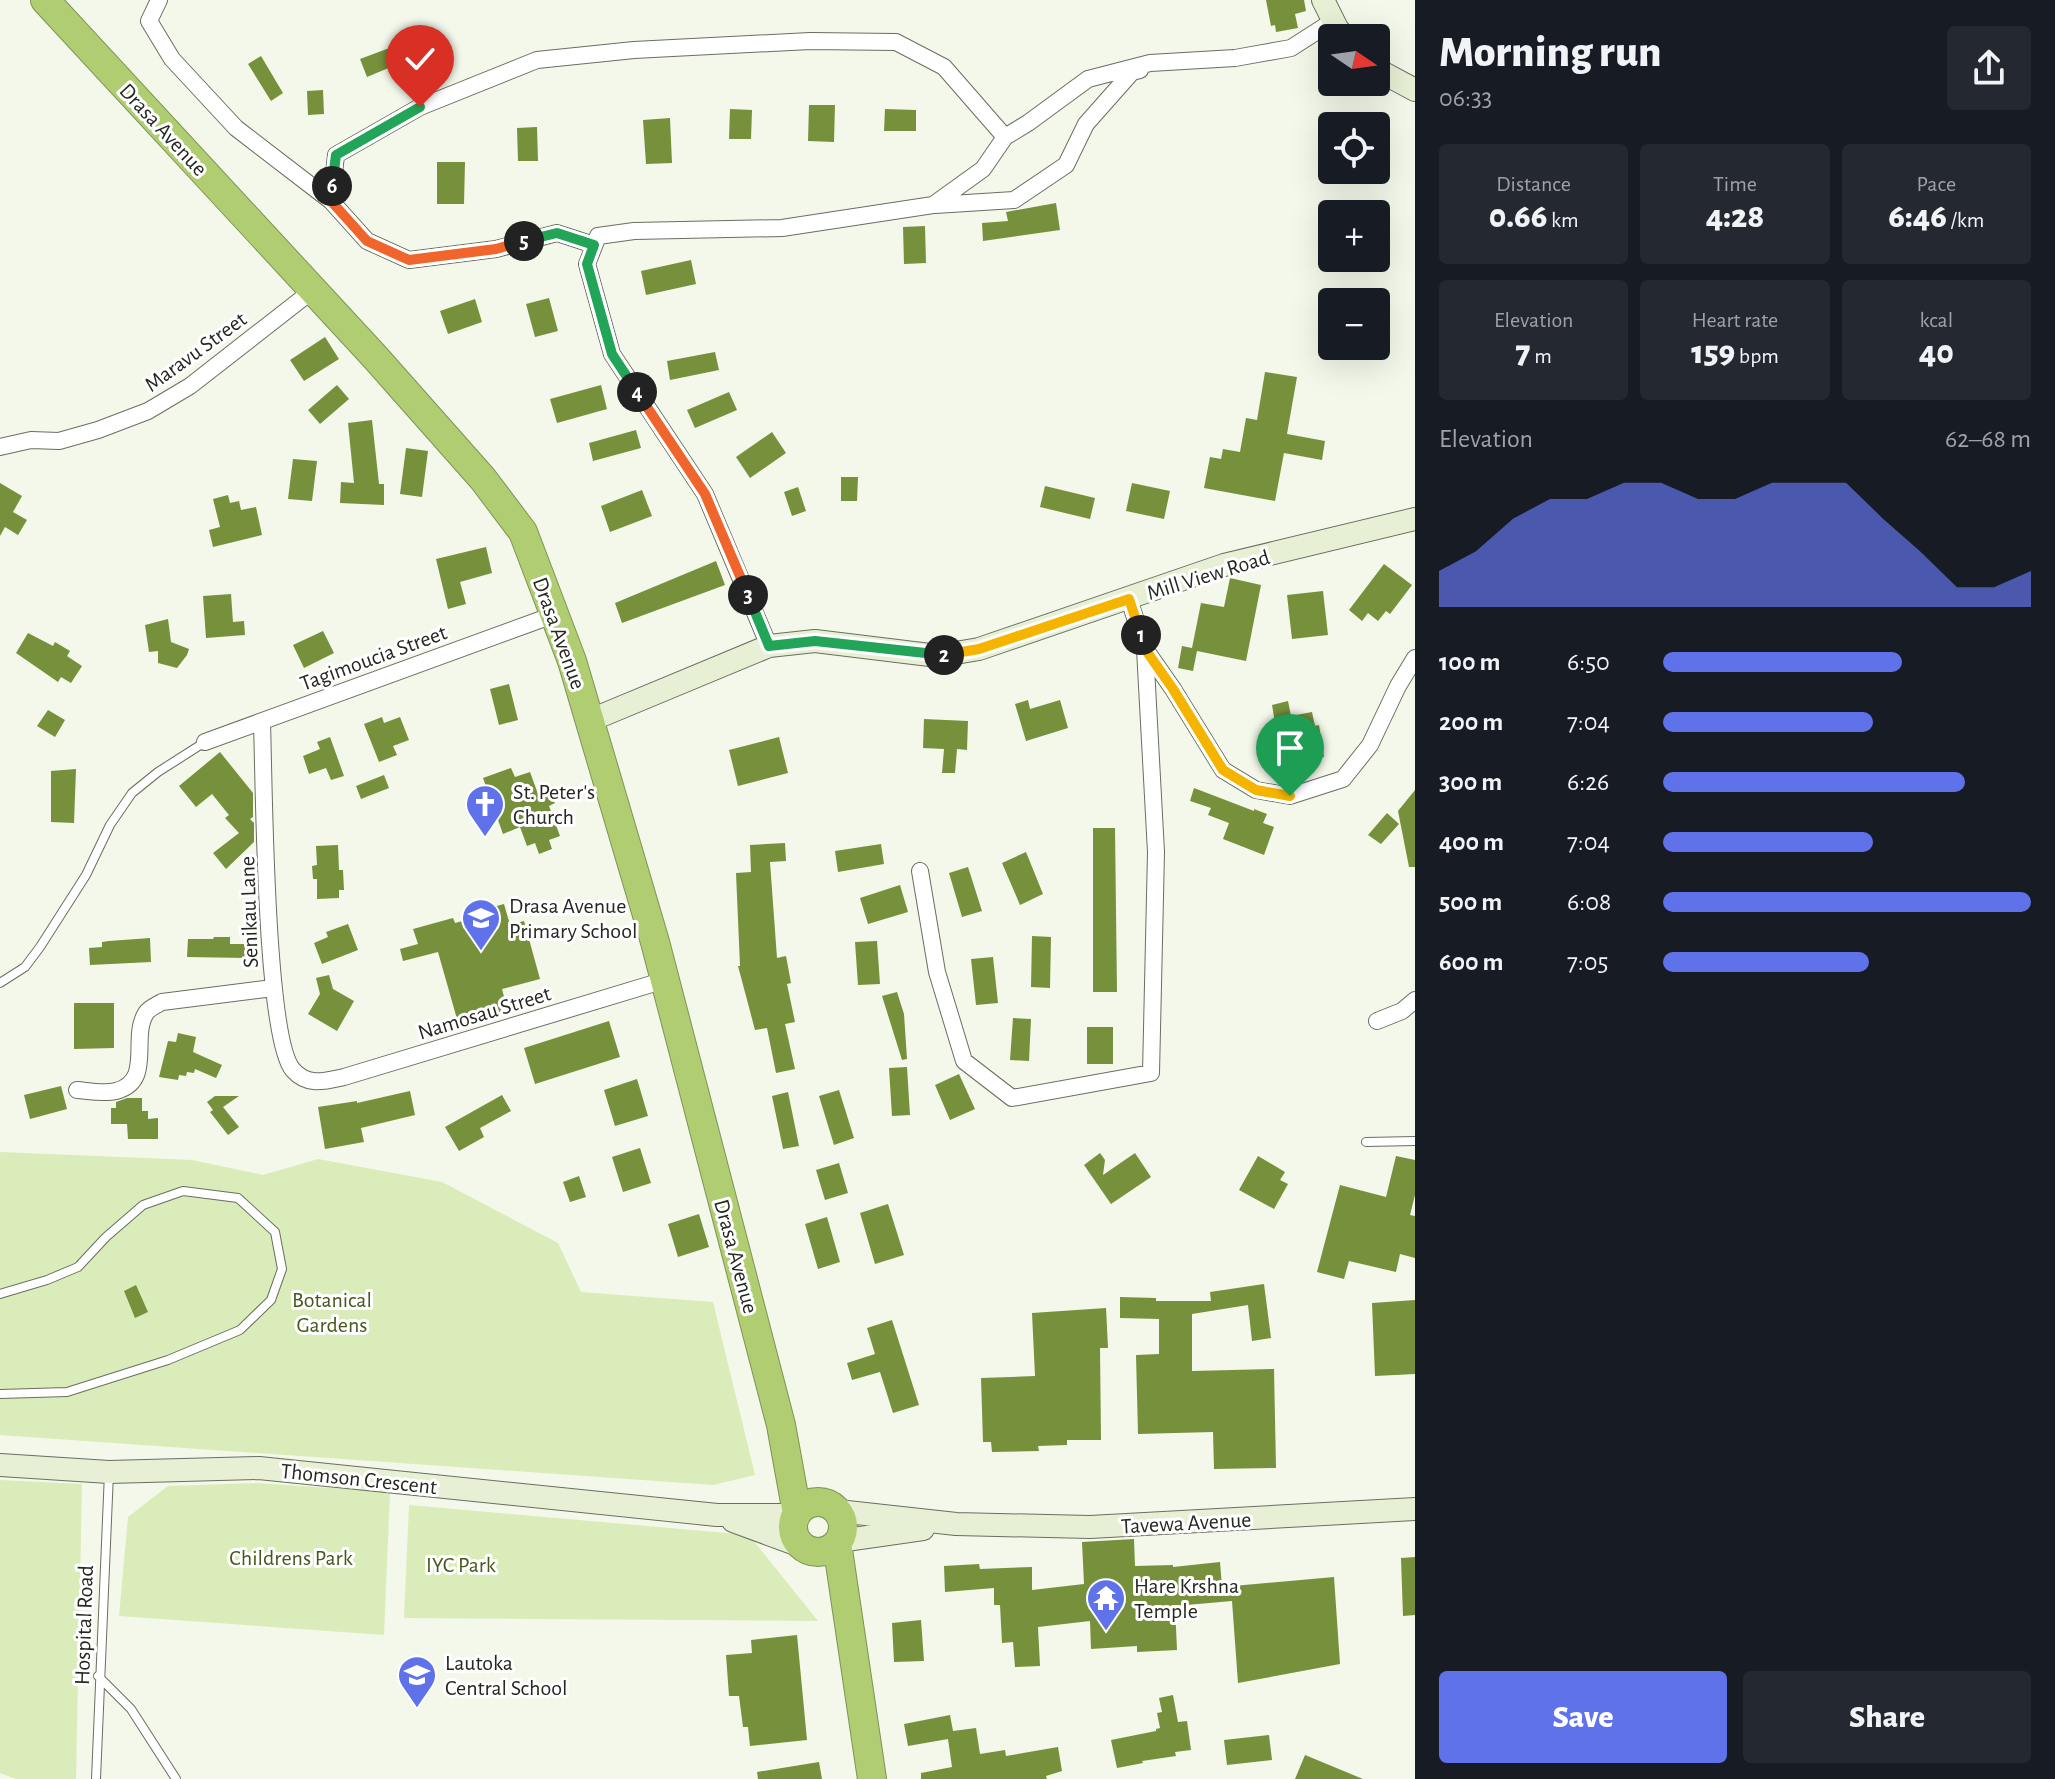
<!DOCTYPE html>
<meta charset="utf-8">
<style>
:root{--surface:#171b24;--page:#242831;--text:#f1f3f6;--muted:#9ea1a6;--accent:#6072e9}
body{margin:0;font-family:"Alegreya Sans",sans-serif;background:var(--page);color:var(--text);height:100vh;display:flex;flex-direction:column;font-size:30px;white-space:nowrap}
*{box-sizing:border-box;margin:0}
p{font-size:26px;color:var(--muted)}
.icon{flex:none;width:44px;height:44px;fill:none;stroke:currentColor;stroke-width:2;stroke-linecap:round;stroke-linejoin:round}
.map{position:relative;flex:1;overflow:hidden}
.panel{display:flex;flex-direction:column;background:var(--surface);width:640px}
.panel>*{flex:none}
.needle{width:52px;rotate:103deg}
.controls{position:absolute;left:1318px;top:24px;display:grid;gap:16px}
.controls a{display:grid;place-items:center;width:72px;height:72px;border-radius:8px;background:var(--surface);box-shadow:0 8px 32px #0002;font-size:40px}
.pin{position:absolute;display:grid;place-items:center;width:68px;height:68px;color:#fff;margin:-82px -34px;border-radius:50% 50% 50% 0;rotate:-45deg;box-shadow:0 0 8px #0007}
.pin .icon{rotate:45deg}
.km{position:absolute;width:40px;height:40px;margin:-20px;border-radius:50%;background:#222;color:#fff;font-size:22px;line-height:40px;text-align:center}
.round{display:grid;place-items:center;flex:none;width:84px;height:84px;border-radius:8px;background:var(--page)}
.headline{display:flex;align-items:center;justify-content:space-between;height:136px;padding:0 24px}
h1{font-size:44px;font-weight:800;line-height:60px}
.figures{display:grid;grid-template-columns:repeat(3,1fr);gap:12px;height:136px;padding:8px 24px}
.figures div{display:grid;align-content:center;border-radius:8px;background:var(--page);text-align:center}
.figures b{font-size:34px;font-weight:800}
.figures small{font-size:22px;font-weight:400}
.figures p{font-size:22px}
.chart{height:224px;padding:16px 24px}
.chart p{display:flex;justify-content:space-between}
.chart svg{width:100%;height:144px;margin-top:8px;fill:var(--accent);opacity:.7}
.primary-button{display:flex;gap:16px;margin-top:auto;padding:16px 24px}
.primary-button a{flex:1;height:92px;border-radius:8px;background:var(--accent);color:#fff;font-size:32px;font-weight:800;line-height:92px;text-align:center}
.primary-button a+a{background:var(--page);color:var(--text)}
ul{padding:0 24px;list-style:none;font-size:26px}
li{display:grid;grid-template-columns:128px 96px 1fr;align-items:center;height:60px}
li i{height:20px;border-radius:10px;background:var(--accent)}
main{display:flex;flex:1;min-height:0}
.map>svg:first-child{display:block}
</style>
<main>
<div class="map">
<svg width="1415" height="1779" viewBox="0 0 1415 1779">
<rect width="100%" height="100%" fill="#f3f8ea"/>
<path fill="#daecb9" d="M0,1152L192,1160L263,1175L318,1159L442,1182L558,1243L581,1292L713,1302L755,1475L713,1485L0,1435Z
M0,1480L82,1484L76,1779H16L0,1773Z
M257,1483L390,1492L384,1635L119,1616L128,1517L168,1486Z
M409,1505L749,1535L818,1621L404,1618Z"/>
<path fill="#77903c" d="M1266,0H1304L1306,11L1295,14L1298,28L1276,32L1275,25L1271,26Z
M392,47L398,64L367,77L360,59Z
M261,56L283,93L271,101L248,64Z
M323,90L324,114L308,115L307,91Z
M809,105H835L834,142L808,141Z
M730,109L752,110L751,139H729Z
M885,109L916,110V131H884Z
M670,118L672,163L646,164L643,120Z
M537,127L538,161H518L517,128Z
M437,162H465L464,204H437Z
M1056,203L1060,230L983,241L982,223L1008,221L1006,212Z
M925,226L926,263L904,264L903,227Z
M691,260L696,284L646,295L641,271Z
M549,298L558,331L535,337L526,304Z
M475,299L482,322L448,334L440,311Z
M325,337L339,359L304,381L290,360Z
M715,352L719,370L670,380L667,361Z
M1265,372L1297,377L1287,434L1325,441L1322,460L1284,453L1275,501L1204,488L1210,457L1221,459L1223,449L1240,452L1246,418L1257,420Z
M337,385L349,399L320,424L308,410Z
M601,385L607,409L557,423L550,399Z
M729,392L737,410L695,428L687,410Z
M372,420L379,484H384V505L340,503L341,482L354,483L348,423Z
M636,430L641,448L593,461L589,443Z
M772,432L786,453L750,478L736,457Z
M406,448L428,451L422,497L400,494Z
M293,459L317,461L312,501L288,499Z
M841,477H858L857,501H841Z
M0,483L22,496L13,512L27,520L18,535L5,527L0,536Z
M1132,483L1170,491L1164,519L1126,511Z
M1045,486L1095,498L1090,519L1040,507Z
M798,487L806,511L792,516L784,492Z
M642,490L652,516L610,532L601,506Z
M228,495L230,503L239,501L241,510L256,507L262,535L213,547L209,530L220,527L213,499Z
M486,547L492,573L460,582L466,604L448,609L436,559Z
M716,561L725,585L622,623L615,603Z
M1384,564L1412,585L1390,614L1386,611L1378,621L1368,613L1362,621L1349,610Z
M1230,578L1261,585L1246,661L1197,651L1193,671L1178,668L1182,646L1192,648L1201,603L1224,607Z
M1323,591L1328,635L1292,639L1287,595Z
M231,594L233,622L244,621L245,635L206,638L203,596Z
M168,619L171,642L189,649L187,655L177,668L158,663V651L149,652L145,625Z
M323,631L334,653L304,668L293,645Z
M28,633L53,646L55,642L70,651L67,656L82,666L71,683L61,677L58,682L16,653Z
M509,684L518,720L499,725L490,689Z
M1028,700L1030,709L1060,700L1068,728L1026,741L1015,704Z
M1288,701L1291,716L1312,712L1315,726L1319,725L1324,757L1282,764L1272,705Z
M48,710L65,720L55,737L37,726Z
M382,717L384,723L400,717L409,740L393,746L397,755L379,762L364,724Z
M924,719L968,721L967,750L957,749L955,773H942L944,749L923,748Z
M330,737L344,776L331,780L326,768L309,774L303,756L320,749L317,742Z
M779,737L788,773L738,786L729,750Z
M220,752L253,793V817L250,819L254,823V842L226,869L213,853L239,833L225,818L229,815L212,794L196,807L179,786Z
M511,768L515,777L530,772L538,794L550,790L555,803L549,806L560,836L549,840L552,849L539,854L535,843L527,846L520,827L503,834L483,778Z
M76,769L74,823L51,822V771Z
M384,775L389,788L361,799L356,786Z
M1194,788L1254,811V809L1267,814L1263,823L1274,827L1264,855L1223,839L1229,823L1208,815L1211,808L1190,801Z
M1415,790V867H1409L1398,811Z
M1387,813L1399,824L1381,844L1368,835Z
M1093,828H1115L1117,992H1093Z
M785,843L786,861L770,862L777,958L786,956L791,983L787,984L795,1022L785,1024L795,1069L776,1073L767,1028L755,1030L738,966H740L736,873L751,872L750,845Z
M881,844L884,864L838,872L835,851Z
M338,845L339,870H343L344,890H339V898L317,899V879H313L312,866L317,865L316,846Z
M1026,852L1043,894L1020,905L1002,863Z
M968,867L982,911L962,917L949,873Z
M900,885L908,912L868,924L860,898Z
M504,904L510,925L524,921L540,979L502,989L507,1008L483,1021L481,1012L457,1019L438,952L403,961L400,949L418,944L413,929L453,918L455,923L481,916L479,911Z
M348,924L358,950L322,964L314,943L328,937L326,932Z
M1032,936L1051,937L1050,988L1031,987Z
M214,937H230V944H246V958L187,957L188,939H213Z
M150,938L151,962L90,965L89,948L102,947V942L109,941Z
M877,941L880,984L858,985L855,942Z
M993,957L998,1003L976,1005L971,959Z
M329,975L333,989L354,1001L337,1031L308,1014L320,994L316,978Z
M897,992L904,1014L907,1059L902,1060L882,996Z
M74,1003H114V1048L74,1049Z
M1013,1018L1031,1019L1029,1061L1010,1060Z
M609,1021L620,1057L535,1084L524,1048Z
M1087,1027H1113V1064H1087Z
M178,1033L196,1037L193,1052L222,1065L216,1078L195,1069L194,1073L187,1072L186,1076L179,1075L178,1080L159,1077L168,1041L176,1042Z
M907,1067L910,1115L892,1116L889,1068Z
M959,1074L975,1109L950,1120L935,1085Z
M637,1079L648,1116L615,1126L604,1090Z
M61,1086L67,1109L30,1119L24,1095Z
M839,1090L854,1138L834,1145L819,1096Z
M410,1091L415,1115L361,1128L364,1142L325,1149L318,1107L357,1101V1103Z
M788,1092L799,1146L783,1149L772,1096Z
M502,1095L511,1111L480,1128L484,1137L459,1151L445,1127Z
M215,1096H239L223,1107L239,1127L228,1135L210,1112L213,1110L207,1102Z
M127,1098H142V1111H148V1119L158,1118V1139H128L127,1124H111V1108H116V1102Z
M640,1148L651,1183L623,1192L612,1157Z
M1100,1153L1105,1160L1103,1175L1135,1153L1151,1177L1111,1204L1084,1165Z
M1258,1156L1285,1172L1280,1180L1288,1184L1274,1209L1239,1190Z
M1396,1156L1415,1160V1195L1410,1215L1415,1216V1258L1400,1254L1396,1272L1349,1261L1344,1279L1317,1272L1340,1185L1386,1197Z
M839,1163L848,1193L825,1200L816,1170Z
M579,1176L586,1197L570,1202L563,1182Z
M888,1204L904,1255L875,1264L860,1213Z
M699,1214L709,1247L678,1257L668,1224Z
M827,1217L840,1262L818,1269L805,1224Z
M1264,1284L1271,1338L1252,1341L1248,1305L1192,1314V1371L1274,1369L1276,1468L1214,1469L1213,1432L1138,1434L1136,1355L1159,1354V1319L1120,1318V1297L1156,1298V1301H1211L1210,1292Z
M136,1285L148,1312L135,1318L124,1291Z
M1415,1300V1374L1375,1376L1372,1303Z
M1106,1308L1108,1348H1100L1101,1440H1067V1445L1038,1446L1039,1451L992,1452L991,1442H983L981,1378L1035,1376L1032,1313Z
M892,1320L919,1405L893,1413L880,1372L852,1380L847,1363L875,1354L867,1328Z
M1134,1539L1135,1566L1173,1565V1567L1220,1562L1222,1587L1334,1577L1340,1664L1238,1683L1232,1601L1175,1606L1177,1650L1137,1652V1646L1091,1649L1090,1621L1038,1627L1040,1666L1015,1667L1013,1642L1002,1643L1000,1605H994V1588L945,1592L944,1566L979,1564L980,1569L1032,1567V1590L1084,1584L1082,1542Z
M1415,1557V1615L1403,1616L1401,1558Z
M921,1620L924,1661L894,1662L892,1623Z
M797,1635L807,1740L750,1746L748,1727H743L739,1696H729L726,1655L752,1653L751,1640Z
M1173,1695L1178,1722L1187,1721L1191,1750L1175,1752L1176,1756L1142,1761L1143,1763L1117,1768L1111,1740L1156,1731V1729L1160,1728L1157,1713L1162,1712L1159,1698Z
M950,1715L953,1731L976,1728L980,1754L1005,1750L1006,1756L1058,1747L1062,1771L1046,1776L1047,1779H921V1773L952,1767L948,1739L908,1746L904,1724Z
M1269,1735L1272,1760L1227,1765L1224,1740Z
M1305,1755L1363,1779H1295Z
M819,1762L822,1779H758L757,1772Z"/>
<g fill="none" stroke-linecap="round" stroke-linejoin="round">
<g stroke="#6a6e61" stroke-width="10">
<path id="lane" d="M0,983L25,967L40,947L86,875L110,825L132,793L158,772L205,742
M1366,1142L1415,1141
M0,1294L47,1280L78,1267L106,1237L143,1205L183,1191L238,1198L275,1232L282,1269L271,1300L240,1330L168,1360L67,1392L0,1394
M98,1676L131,1709L176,1779
M96,1779L109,1473"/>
</g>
<g stroke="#6a6e61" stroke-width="18">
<path id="street" d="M159,0L149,21L172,59L236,128L331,201
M935,205L1014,200L1066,165L1086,124L1132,72L1140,70
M594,245L557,233L496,249L409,260L367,241L331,201L336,155L420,107L537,60L634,50L810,41L896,42L944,67L1005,137
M0,447L31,440L59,441L98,430L148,411L190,386L313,290
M769,646L705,494L612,354L587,264L598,236L634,231L782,228L933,205L983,169L1005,137L1028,123L1088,79L1150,63L1235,58L1291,48L1333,21
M1145,649L1173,689L1223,770L1256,790L1290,796L1343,779L1370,745L1398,686L1415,658
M262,723C264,780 265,1038 293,1070C308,1087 326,1081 344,1077L665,980
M205,742L556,614
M920,871L937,972L964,1061L1012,1098L1151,1073L1156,852L1145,649L1129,599
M1377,1021L1402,1011L1415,1000
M77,1090C89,1091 104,1094 116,1091C154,1081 130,1038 146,1013C149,1008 157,1005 162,1002L273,988"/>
</g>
<g stroke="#6a6e61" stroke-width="24">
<path id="secondary" d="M1323,0L1337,28L1345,38
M1376,69L1415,90
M591,720L769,646L815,641L938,656L979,649L1224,565L1415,519
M0,1465L109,1472L259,1468L717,1515H796
M838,1511L956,1524L1090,1527L1415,1509
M733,1521L801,1546
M839,1541L923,1529"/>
</g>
<g stroke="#7f9356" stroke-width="30">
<path id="highway" d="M45,0L375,357L483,479L523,532L572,661L655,942L781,1425L797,1513
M793 1527a25 25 0 1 1 50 0a25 25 0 1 1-50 0Z
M837,1543L872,1779"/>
</g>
<use href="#lane" stroke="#fff" stroke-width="8"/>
<use href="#street" stroke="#fff" stroke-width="16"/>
<use href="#secondary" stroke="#e7f0d5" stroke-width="22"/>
<use href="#highway" stroke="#b0cd72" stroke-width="28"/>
</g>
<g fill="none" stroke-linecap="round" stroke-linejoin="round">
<g stroke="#fff" stroke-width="16">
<path id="split-1" d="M1141,635L1145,649L1173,689L1223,770L1256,790L1290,796"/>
</g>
<g stroke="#fff" stroke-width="16">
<path id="split-2" d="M944,655L979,649L1129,599L1141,635"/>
</g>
<g stroke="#fff" stroke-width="16">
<path id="split-3" d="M748,595L769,646L815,641L944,655"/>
</g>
<g stroke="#fff" stroke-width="16">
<path id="split-4" d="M637,392L705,494L748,595"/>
</g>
<g stroke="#fff" stroke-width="16">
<path id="split-5" d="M524,241L557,233L594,245L587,264L612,354L637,392"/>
</g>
<g stroke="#fff" stroke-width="16">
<path id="split-6" d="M332,186L331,201L367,241L409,260L496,249L524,241"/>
</g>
<g stroke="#fff" stroke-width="16">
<path id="split-7" d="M332,186L336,155L420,107"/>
</g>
<use href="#split-1" stroke="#f5b400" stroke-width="10"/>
<use href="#split-2" stroke="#f5b400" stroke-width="10"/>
<use href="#split-3" stroke="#22a559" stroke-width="10"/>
<use href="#split-4" stroke="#f0652b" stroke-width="10"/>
<use href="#split-5" stroke="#22a559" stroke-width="10"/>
<use href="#split-6" stroke="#f0652b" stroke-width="10"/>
<use href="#split-7" stroke="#22a559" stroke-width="10"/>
</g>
<defs>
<g id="church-pin" transform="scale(2)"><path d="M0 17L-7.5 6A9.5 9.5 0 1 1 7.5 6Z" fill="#6072e9" stroke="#fff"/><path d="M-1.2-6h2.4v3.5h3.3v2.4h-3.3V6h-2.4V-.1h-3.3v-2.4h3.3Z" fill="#fff"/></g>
<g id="school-pin" transform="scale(2)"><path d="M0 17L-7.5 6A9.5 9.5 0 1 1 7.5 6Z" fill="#6072e9" stroke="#fff"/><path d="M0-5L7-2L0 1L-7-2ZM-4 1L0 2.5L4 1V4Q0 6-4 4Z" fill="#fff"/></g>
<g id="temple-pin" transform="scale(2)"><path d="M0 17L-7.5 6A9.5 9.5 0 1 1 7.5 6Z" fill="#6072e9" stroke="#fff"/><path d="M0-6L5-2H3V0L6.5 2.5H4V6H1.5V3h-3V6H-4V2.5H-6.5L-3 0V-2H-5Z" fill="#fff"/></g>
</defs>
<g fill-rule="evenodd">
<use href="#church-pin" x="485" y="804"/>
<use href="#school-pin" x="481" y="918"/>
<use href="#temple-pin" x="1106" y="1598"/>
<use href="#school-pin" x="417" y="1675"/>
</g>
<g text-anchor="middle" stroke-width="6" stroke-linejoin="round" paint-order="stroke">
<g font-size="22" fill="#252721" stroke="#fff">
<text transform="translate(164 129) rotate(47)" y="8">Drasa Avenue</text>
<text transform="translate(195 351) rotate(-36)" y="8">Maravu Street</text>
<text transform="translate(1208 574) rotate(-17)" y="8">Mill View Road</text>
<text transform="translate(560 633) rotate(70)" y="8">Drasa Avenue</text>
<text transform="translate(373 657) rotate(-20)" y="8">Tagimoucia Street</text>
<text transform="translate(248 912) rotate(-92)" y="8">Senikau Lane</text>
<text transform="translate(484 1012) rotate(-17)" y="8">Namosau Street</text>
<text transform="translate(737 1256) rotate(75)" y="8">Drasa Avenue</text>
<text transform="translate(359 1478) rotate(6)" y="8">Thomson Crescent</text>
<text transform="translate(1186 1522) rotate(-3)" y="8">Tavewa Avenue</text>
<text transform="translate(83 1625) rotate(-88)" y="8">Hospital Road</text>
</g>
<g font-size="22" fill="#252721" stroke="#fff" text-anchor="start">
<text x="513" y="799">St. Peter's<tspan x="513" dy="25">Church</tspan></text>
<text x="509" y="913">Drasa Avenue<tspan x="509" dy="25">Primary School</tspan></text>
<text x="1134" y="1593">Hare Krshna<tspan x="1134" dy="25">Temple</tspan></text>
<text x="445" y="1670">Lautoka<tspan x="445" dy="25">Central School</tspan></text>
</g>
<g font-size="22" fill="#48581d" stroke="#fff">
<text x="332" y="1307">Botanical<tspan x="332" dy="25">Gardens</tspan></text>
<text x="291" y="1565">Childrens Park</text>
<text x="461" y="1572">IYC Park</text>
</g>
</g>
</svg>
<div class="controls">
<a><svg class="needle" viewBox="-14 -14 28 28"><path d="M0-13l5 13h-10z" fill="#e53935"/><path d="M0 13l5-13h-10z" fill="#9ea1a6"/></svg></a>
<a><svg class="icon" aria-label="locate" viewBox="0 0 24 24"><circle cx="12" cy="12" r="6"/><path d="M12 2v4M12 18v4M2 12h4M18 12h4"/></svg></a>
<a>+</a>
<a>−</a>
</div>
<div class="pin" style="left:1290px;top:796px;background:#1e9e55"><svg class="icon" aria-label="arrive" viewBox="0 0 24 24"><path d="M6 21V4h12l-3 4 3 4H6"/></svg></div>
<div class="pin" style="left:420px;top:107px;background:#d93025"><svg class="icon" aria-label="check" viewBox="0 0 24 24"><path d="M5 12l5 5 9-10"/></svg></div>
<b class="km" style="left:1141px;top:635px">1</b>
<b class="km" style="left:944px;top:655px">2</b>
<b class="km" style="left:748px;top:595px">3</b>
<b class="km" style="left:637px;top:392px">4</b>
<b class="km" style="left:524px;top:241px">5</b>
<b class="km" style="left:332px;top:186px">6</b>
</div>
<section class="panel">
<div class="headline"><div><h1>Morning run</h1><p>06:33</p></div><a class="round"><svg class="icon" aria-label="share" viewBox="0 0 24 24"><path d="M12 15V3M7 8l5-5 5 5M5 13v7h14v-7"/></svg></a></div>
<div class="figures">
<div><p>Distance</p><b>0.66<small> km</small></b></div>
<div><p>Time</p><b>4:28</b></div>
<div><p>Pace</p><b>6:46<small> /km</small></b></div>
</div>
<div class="figures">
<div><p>Elevation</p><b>7<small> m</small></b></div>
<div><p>Heart rate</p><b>159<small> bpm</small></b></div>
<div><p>kcal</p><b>40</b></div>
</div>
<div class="chart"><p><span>Elevation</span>62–68 m</p>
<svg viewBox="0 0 160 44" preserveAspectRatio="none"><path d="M0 44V33L10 27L20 17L30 11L40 11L50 6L60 6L70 11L80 11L90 6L100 6L110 6L120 17L130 27L140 38L150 38L160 33V44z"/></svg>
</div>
<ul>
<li><b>100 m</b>6:50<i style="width:65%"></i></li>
<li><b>200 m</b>7:04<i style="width:57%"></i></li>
<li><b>300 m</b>6:26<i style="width:82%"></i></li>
<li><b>400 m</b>7:04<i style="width:57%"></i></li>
<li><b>500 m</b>6:08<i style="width:100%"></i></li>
<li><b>600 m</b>7:05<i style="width:56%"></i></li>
</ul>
<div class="primary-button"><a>Save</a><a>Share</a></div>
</section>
</main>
